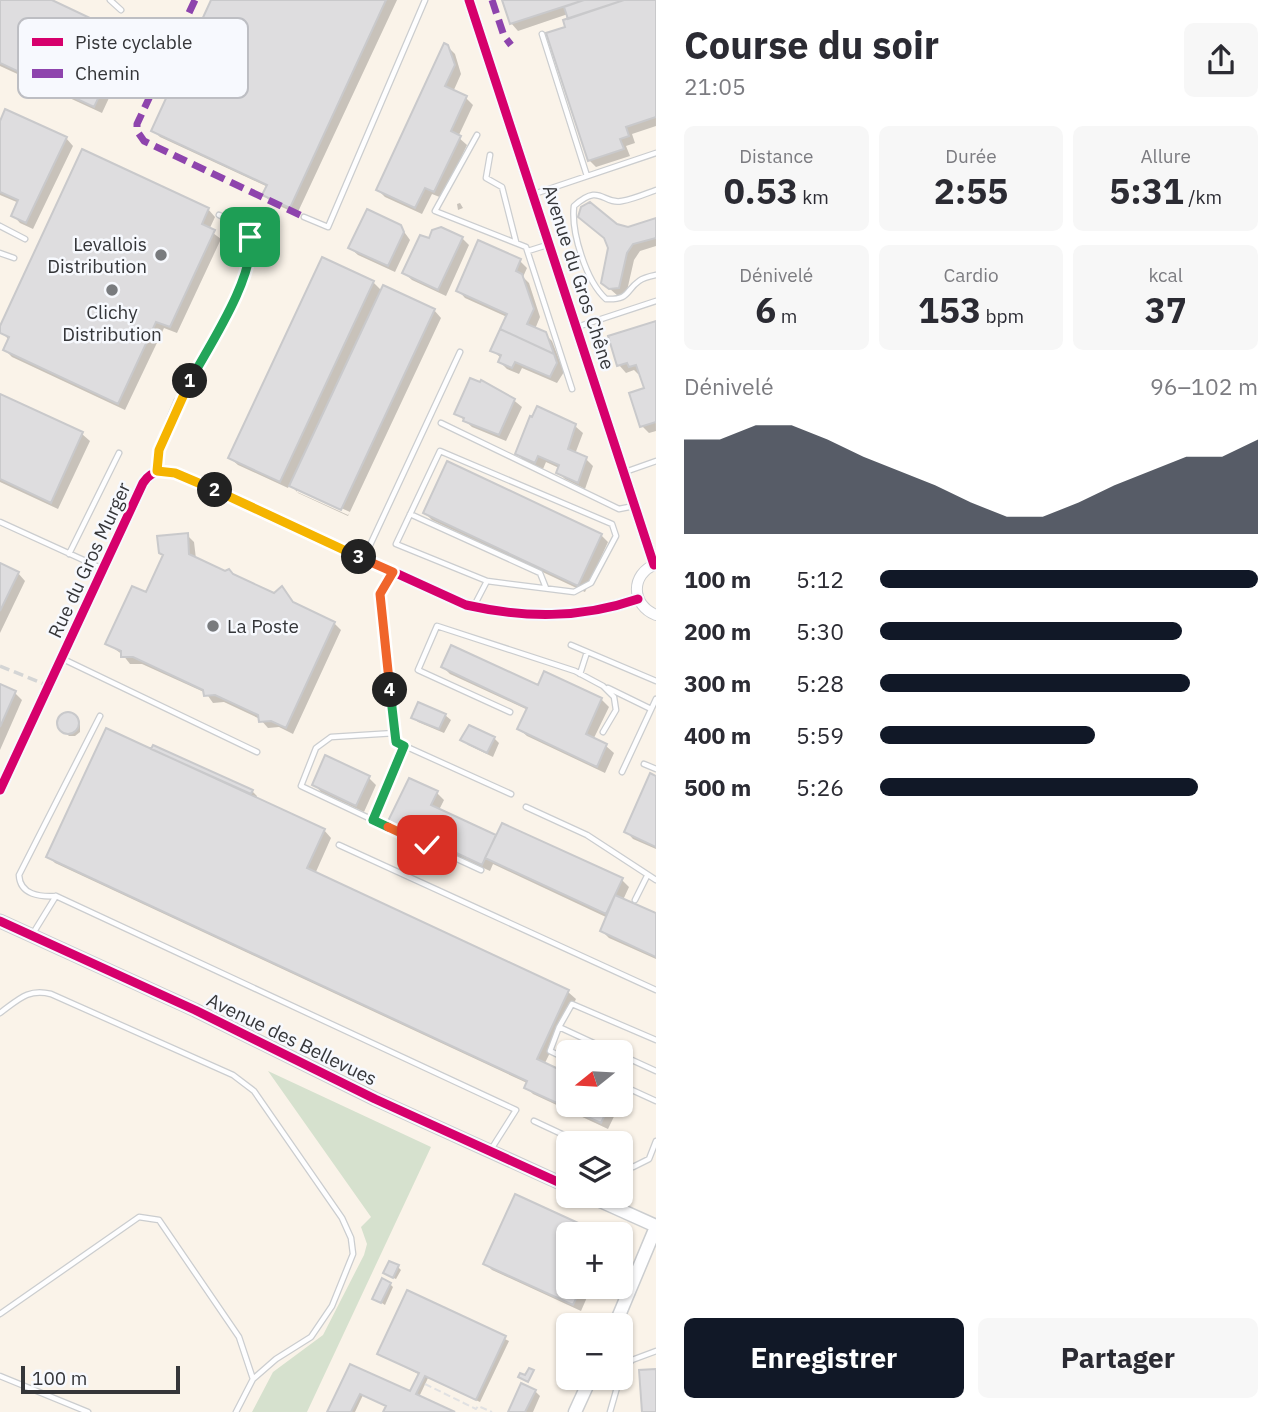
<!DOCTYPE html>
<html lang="fr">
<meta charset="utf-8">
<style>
:root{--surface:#fff;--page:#f7f7f7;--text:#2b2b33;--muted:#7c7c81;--accent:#111827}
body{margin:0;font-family:"IBM Plex Sans",sans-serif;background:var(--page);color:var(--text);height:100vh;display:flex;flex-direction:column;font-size:26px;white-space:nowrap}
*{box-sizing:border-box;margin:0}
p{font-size:23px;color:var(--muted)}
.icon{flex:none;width:38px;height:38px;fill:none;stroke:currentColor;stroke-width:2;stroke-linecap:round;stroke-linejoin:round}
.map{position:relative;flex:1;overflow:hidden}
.side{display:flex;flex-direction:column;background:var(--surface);width:630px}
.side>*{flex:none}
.needle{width:46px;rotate:252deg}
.fabs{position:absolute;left:556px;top:1040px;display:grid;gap:14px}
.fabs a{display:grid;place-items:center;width:77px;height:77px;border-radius:10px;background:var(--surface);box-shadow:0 2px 5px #0004;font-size:35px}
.scale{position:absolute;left:21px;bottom:18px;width:159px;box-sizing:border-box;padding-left:7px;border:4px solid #353639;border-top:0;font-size:19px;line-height:24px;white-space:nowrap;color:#353639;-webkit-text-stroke:5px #f7f9fe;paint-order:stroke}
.pin{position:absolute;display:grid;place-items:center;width:60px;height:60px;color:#fff;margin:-30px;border-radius:14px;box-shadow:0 4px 10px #0006}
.km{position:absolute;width:35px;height:35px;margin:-18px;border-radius:50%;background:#222;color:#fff;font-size:19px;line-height:35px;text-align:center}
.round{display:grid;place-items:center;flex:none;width:74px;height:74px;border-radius:10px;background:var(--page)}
.overview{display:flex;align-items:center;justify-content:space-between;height:119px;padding:0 28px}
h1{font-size:38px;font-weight:800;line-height:52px}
.figures{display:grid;grid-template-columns:repeat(3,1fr);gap:10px;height:119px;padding:7px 28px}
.figures div{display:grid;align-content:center;border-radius:10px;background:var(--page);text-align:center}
.figures b{font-size:35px;font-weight:800}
.figures small{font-size:19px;font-weight:400}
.figures p{font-size:19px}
.chart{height:196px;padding:14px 28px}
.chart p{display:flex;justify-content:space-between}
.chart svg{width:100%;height:126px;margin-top:7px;fill:var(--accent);opacity:.7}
.button{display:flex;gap:14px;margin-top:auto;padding:14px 28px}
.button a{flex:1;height:80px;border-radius:10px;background:var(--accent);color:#fff;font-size:28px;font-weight:800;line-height:80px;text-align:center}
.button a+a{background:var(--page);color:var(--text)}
ul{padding:0 28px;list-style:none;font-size:23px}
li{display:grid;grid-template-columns:112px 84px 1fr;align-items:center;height:52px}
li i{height:18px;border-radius:9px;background:var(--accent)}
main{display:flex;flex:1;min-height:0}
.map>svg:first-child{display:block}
</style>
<main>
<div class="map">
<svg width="656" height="1412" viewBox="0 0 656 1412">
<rect width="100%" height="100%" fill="#f8fafd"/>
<path fill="#faf3e9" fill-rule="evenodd" d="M0,0H656V1412H0ZM569,1052H621V1104H569ZM569,1143H621V1195H569ZM569,1234H621V1286H569ZM569,1325H621V1377H569Z"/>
<path fill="#d6e1ce" d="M268,1071L431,1147L307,1412H252L273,1372L323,1335L364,1255L367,1244L361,1227L371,1217Z"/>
<path fill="#0003" fill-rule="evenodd" d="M0,0H48L127,37L134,44L102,113L0,66Z
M213,0H397L297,214L271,202L264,195L268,187L160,137L153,130Z
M504,0H656V126L632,134L635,143L626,146L630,156L596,167L589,160L567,28L570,20L568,14L518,31L511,23Z
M447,46L455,54L461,74L453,92L466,98L473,105L458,137L467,145L442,198L432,194L422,214L385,197L378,190Z
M0,125L66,138L73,146L33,229L20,223L13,215L19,203L0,195Z
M460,203L463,208L458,210L457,204Z
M208,209L215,217L209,230L221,239L177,333L164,328L125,410L12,357L5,350L9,340L0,330Z
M656,220V246L640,251L634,260L626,295L618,296L602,282L616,226L632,229Z
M400,226L410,240L395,272L358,255L350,248Z
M462,238L469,245L446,296L412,280L404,273L430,241Z
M520,261L527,268L523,277L529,283L540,317L535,329L545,334L552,341L564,372L557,383L522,368L519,374L507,369L500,362L501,358L492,350L507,317L465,298L458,290Z
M373,282L382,291L434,310L441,318L348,516L298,493L290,484L288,488L238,465L230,458ZM297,488L350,512L348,515L297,492Z
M655,323L656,431L649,433L642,426L646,389L641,373L638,374L634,370L626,373L619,365Z
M471,380L505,393L522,407L506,441L472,427L456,413Z
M0,395L82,434L90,441L58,509L0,482Z
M575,426L583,433L575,454L586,459L593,466L585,489L565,479L558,472L559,468L546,462L543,469L524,461L517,453Z
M425,513L601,535L608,542L585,592L432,520Z
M187,535L194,542L196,559L274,595L282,589L295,605L334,623L341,630L293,734L279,727L268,728L260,719L224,702L213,703L206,693L142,664H130L123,655L108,644L147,595Z
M0,565L18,573L25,581L0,633Z
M443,667L538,687L545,673L601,699L609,707L593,740L606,746L614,753L605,773L527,736L519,729L528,710L450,674Z
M0,686L15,693L22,700L0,750Z
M65,715H71L80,725V732L75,736H69L60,727V719Z
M445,715L451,720L444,733L418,722L413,717Z
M494,738L499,743L493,757L468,745L463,740Z
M154,747L252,791L257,796L256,799L324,830L331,838L315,874L568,992L576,999L544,1065L569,1104H620L608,1129L533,1094L526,1087L527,1083L55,863L48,856Z
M651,776L656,778V849L633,839L626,831Z
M369,778L376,785L364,812L321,792L314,784Z
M437,793L444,800L439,810L497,838L622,880L629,887L623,900L656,915V959L609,938L602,931L608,918L493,864L490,871L397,828L390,821Z
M516,1196L597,1234H569V1286H592L581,1311L492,1270L485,1263Z
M398,1267L401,1270L396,1279L389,1276Z
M390,1284L393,1287L385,1305L374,1298Z
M408,1293L509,1341L480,1402L428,1378L419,1397L450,1412H385L387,1407L363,1395L355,1412H329L351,1366L411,1394L420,1375L379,1354Z
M535,1391L540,1396L533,1412H510Z"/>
<path fill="#dedddf" stroke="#c9c9cb" stroke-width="2" d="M0,0H52L128,36L94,107L0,63Z
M211,0H386L290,208L262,195L267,185L151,131Z
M502,0H584L510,24Z
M584,0H624L568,19L564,7Z
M624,0H656V117L626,127L629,136L620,139L624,149L588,161L546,33L565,27L563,20Z
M444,43L448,45L455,65L445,86L467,96L451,131L461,136L434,192L425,188L415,208L376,190Z
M5,109L67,137L26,223L11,216L18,200L0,192V121Z
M82,149L209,208L202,224L215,230L170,327L156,322L118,404L3,350L9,337L0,333V326Z
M590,202L617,224L628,227L656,218V238L633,244L627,253L619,288L609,289L601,283L608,248L604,238L578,217L581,207Z
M367,209L401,225L404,232L388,266L348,248Z
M441,227L463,237L438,290L402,273L420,235L429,238L432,230Z
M478,240L521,259L516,271L522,274L534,309L527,324L546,332L554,354L500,329L507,314L456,291Z
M322,257L374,281L280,482L228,458Z
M383,285L435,309L341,510L289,486Z
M656,321V422L640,427L629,393L644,388L636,365L629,367L627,363L617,366L608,336Z
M500,329L554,354L557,363L550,377L515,362L512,368L498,362L501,355L490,351Z
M470,378L480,382L481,380L515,399L499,435L463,421L464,418L454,414Z
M0,394L83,432L51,503L0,479Z
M537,406L576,424L568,449L587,457L578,483L556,473L559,465L538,456L535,463L515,454L530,416L532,417Z
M447,461L602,534L578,586L423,513Z
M188,533L189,554L225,571L229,569L233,574L274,593L282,586L293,602L335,622L286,728L271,721L259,722L258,715L215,695L204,696L203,690L133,657H121V651L105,644L132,586L146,592L163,555L159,553L157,536Z
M0,563L19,572L0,611Z
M451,645L538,685L544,671L602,698L586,734L607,744L597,767L517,729L527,708L441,667Z
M0,684L16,691L0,727Z
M418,702L446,714L439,729L411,718Z
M57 723a11 11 0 1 1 22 0a11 11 0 1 1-22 0Z
M469,725L495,737L487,753L460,740Z
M106,728L325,829L307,868L569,990L537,1059L569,1074V1104H610L601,1123L524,1088L527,1081L46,857Z
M153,745L253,790L251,794L151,749Z
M325,755L370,776L356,806L312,785Z
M650,773L656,776V847L624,832Z
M409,778L438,791L431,805L496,835L482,865L388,821Z
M502,823L623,878L606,914L485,858Z
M615,895L656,913V957L600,931Z
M515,1194L600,1233L569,1234V1286H582L573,1305L483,1264Z
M389,1261L399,1265L393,1278L383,1273Z
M382,1278L391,1283L381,1303L372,1299Z
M407,1290L506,1336L476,1400L425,1376L416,1394L455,1412H383L386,1406L360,1394L351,1412H327L350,1364L410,1391L419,1373L377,1354Z
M529,1368L534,1370L528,1382L518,1377L520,1373L525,1375Z
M656,1369V1412H642L639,1370Z
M521,1383L536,1390L525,1412H508Z"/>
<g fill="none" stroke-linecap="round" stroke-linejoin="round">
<g stroke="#cbcdcf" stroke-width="7">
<path id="service" d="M110,0L121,10
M542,34L587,176
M477,135L435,211L526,247L572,389
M490,155L486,178L502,187L516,242
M656,190C645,194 634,199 622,201C602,205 601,182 574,206C571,232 586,281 606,299C630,300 625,291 639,281C643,278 651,276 656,275
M534,194L656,153
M304,217L328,227L425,0
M0,226L25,239
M528,251L547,245
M0,253L14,258
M577,327L656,301
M179,402L238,291L253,251L250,237L244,227L219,215
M441,423L619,509L634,506
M625,472L656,461
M410,514L540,573L546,588
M0,522L101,568
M69,554L119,453
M364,558L460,352
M393,573L380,594L396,742L511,794
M474,606L487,581L396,544L440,451L612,524L616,536L591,583L574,592L487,581
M571,645L656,681
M63,659L257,752
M580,674L587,652
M608,688L651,709
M510,712L418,670L437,626L575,671L603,686L614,697L616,710L603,732
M100,716L19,875C20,895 40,897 56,896L516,1110L490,1151
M404,746L373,820L481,870
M644,764L656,769
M622,772L656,699
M526,807L587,835L656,880
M373,820L301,786L316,748L331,737L395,733
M339,845L656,990
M635,900L647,876
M32,935L56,896
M0,1013C18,1000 28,988 51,994L233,1075L254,1091L342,1218L351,1238L353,1254L332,1306L311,1337L276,1359L253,1379
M559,1027L550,1051L569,1060
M613,1052L559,1027L572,1004L656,1040
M621,1055L656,1071
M621,1085L656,1101
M534,1121L581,1143
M621,1162L633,1167L649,1159L656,1141
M0,1314L139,1217L159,1220L239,1337L253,1379L236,1412
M621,1373L632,1360L656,1351
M0,1376L88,1412
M610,1412L620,1377"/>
</g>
<g stroke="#cbcdcf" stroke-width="12">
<path id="minor" d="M469,0L654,565
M157,471L159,450L179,402
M656,564C630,574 631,605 656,615
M0,790L143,483C153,467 169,470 185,477L466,605C524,618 580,619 638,599"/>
</g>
<g stroke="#cbcdcf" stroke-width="15">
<path id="tertiary" d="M0,921L195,1010L375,1099L569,1187
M587,1195L656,1226
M615,1325L656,1227
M575,1412L591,1377"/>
</g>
<path stroke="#e1e1e2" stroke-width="2" stroke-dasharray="7 3.5" stroke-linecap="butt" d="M425,1384L476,1409L478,1406L492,1412"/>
<use href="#service" stroke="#fefeff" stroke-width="4.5"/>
<use href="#minor" stroke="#fefeff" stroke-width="10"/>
<use href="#tertiary" stroke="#fefeff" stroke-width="12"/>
<path stroke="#d4d5d5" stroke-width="3.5" stroke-dasharray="10 5" stroke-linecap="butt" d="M0,666L49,686"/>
<path stroke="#8e44ad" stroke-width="7" stroke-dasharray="14 7" stroke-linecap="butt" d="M195,0L137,124V131L144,141L304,217
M492,0L504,36L511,45"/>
<g stroke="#f7f9fe" stroke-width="13">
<path id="cycleway" d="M469,0L654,565
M0,790L143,483C153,467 169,470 185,477L466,605C524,618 580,619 638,599
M0,921L195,1010L375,1099L569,1187"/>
</g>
<use href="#cycleway" stroke="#d6006c" stroke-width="9"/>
</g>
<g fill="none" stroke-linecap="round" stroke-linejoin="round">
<g stroke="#fff" stroke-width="14">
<path id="split-1" d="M190,381C209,346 256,276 250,237"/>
</g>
<g stroke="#fff" stroke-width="14">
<path id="split-2" d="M190,381L159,450L157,471L175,473L215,490"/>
</g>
<g stroke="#fff" stroke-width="14">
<path id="split-3" d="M215,490L359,557"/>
</g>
<g stroke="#fff" stroke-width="14">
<path id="split-4" d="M359,557L393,572L380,594L390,690"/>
</g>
<g stroke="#fff" stroke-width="14">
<path id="split-5" d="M388,827L373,820L404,746L396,742L390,690"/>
</g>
<g stroke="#fff" stroke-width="14">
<path id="split-6" d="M388,827L427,845"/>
</g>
<use href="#split-1" stroke="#22a559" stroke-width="9"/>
<use href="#split-2" stroke="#f5b400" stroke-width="9"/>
<use href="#split-3" stroke="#f5b400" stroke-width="9"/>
<use href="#split-4" stroke="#f0652b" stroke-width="9"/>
<use href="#split-5" stroke="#22a559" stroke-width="9"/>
<use href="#split-6" stroke="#f0652b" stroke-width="9"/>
</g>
<g fill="#797b7e" stroke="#f7f9fe" stroke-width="2.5">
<circle cx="161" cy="255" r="7"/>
<circle cx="112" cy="290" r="7"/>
<circle cx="213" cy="626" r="7"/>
</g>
<g text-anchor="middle" stroke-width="5" stroke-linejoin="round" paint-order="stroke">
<g font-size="19" fill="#353639" stroke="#f7f9fe" text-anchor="end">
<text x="147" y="251">Levallois<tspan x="147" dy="22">Distribution</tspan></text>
<text x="112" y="319" text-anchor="middle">Clichy<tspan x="112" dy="22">Distribution</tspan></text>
<text x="227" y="633" text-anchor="start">La Poste</text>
</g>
<g font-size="19" fill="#353639" stroke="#f7f9fe">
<text transform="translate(579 277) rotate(72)" y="7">Avenue du Gros Chêne</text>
<text transform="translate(89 560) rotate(-65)" y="7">Rue du Gros Murger</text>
<text transform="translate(292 1039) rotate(26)" y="7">Avenue des Bellevues</text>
</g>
</g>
<rect x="18" y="18" width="230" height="80" rx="10" fill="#f7f9fe" stroke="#bdbec3" stroke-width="2"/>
<rect x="32" y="38" width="31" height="8" fill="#d6006c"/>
<rect x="32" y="69" width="31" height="9" fill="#8e44ad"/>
<g font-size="19" fill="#353639">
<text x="75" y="49">Piste cyclable</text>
<text x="75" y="80">Chemin</text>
</g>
</svg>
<div class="fabs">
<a><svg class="needle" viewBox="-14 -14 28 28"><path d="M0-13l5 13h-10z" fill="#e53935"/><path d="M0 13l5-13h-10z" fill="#7c7c81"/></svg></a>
<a><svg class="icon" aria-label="layers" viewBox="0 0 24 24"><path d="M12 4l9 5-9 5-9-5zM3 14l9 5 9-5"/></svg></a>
<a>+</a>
<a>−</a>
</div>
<div class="scale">100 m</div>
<div class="pin" style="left:250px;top:237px;background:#1e9e55"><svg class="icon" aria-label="arrive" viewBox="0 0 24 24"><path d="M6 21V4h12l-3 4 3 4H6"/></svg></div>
<div class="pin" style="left:427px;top:845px;background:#d93025"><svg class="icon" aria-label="check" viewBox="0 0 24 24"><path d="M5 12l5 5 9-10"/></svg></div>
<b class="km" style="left:190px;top:381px">1</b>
<b class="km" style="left:215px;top:490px">2</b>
<b class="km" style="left:359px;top:557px">3</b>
<b class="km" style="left:390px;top:690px">4</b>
</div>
<section class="side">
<div class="overview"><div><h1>Course du soir</h1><p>21:05</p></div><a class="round"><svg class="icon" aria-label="share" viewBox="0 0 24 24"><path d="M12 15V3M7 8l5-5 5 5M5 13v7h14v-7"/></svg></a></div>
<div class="figures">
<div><p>Distance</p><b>0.53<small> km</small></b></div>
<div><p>Durée</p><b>2:55</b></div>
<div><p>Allure</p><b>5:31<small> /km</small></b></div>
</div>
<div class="figures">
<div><p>Dénivelé</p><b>6<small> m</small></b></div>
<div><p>Cardio</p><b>153<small> bpm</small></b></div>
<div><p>kcal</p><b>37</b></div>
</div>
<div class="chart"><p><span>Dénivelé</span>96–102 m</p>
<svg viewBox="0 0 160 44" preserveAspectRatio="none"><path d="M0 44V11L10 11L20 6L30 6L40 11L50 17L60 22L70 27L80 33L90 38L100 38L110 33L120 27L130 22L140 17L150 17L160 11V44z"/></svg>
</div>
<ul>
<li><b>100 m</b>5:12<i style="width:100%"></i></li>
<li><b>200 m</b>5:30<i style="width:80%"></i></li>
<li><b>300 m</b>5:28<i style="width:82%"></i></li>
<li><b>400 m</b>5:59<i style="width:57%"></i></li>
<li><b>500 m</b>5:26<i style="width:84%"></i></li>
</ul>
<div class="button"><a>Enregistrer</a><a>Partager</a></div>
</section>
</main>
